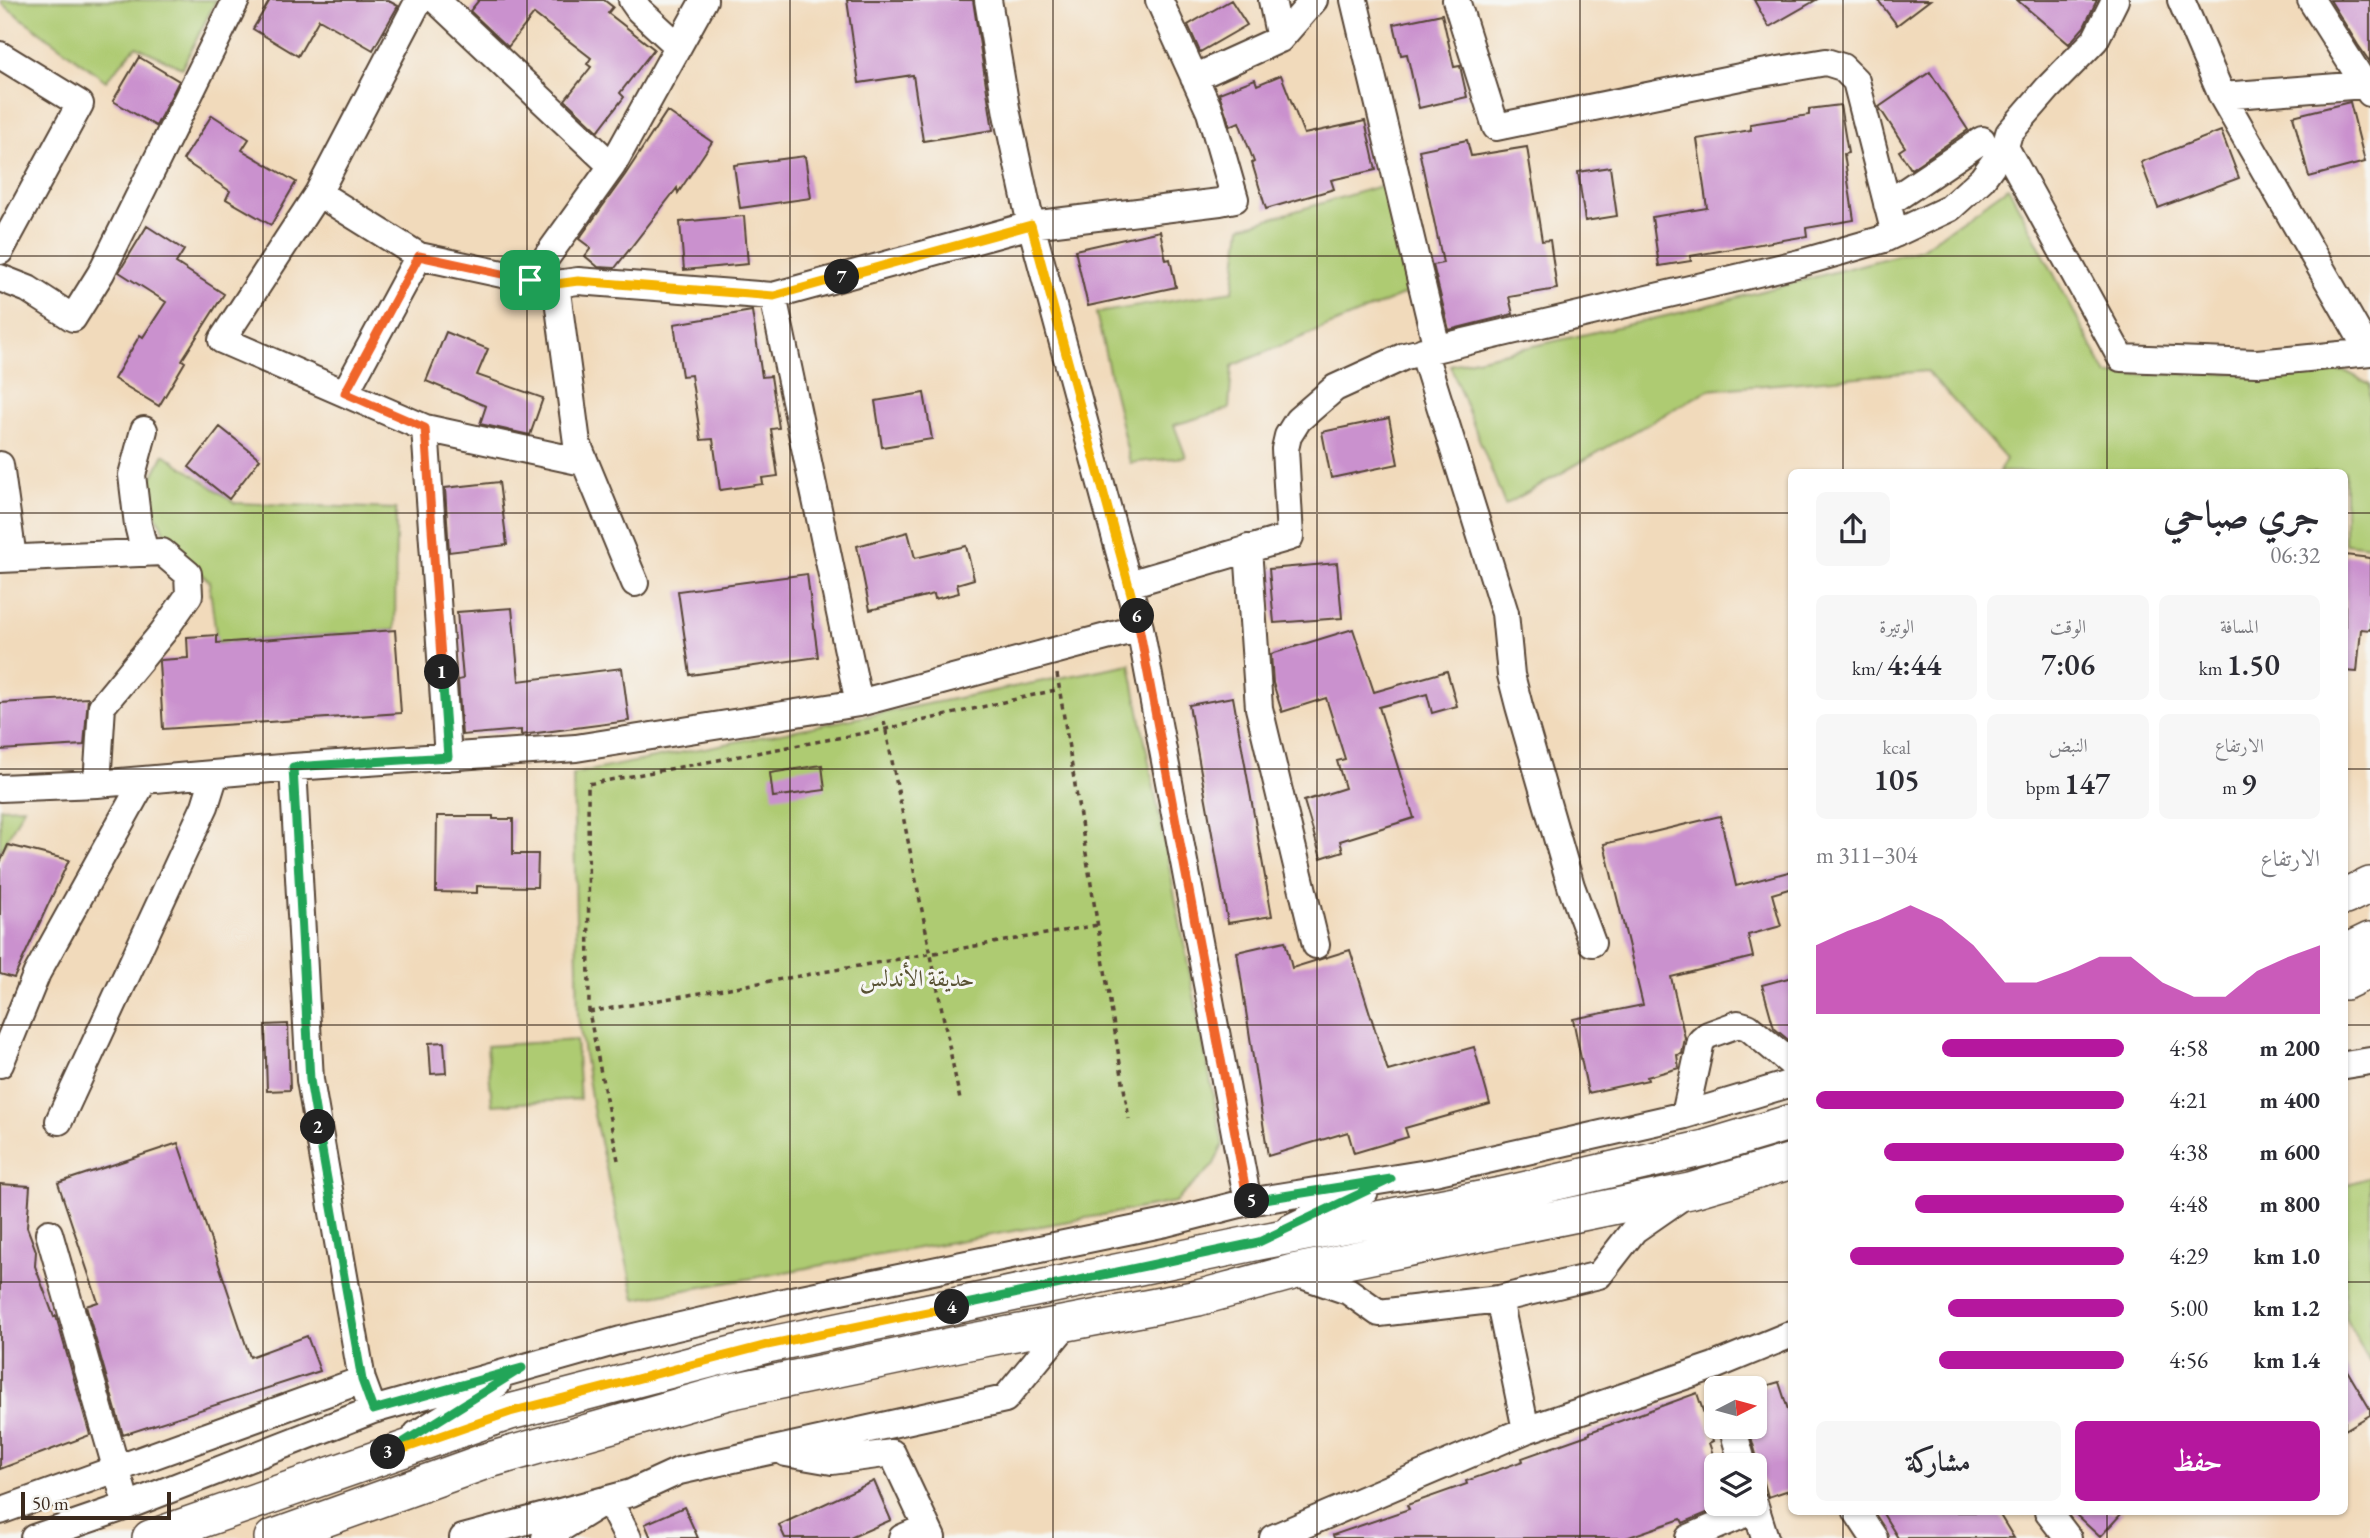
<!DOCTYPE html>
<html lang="ar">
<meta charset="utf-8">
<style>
:root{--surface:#fff;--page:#f7f7f7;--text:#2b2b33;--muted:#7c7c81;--accent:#b5179e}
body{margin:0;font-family:"EB Garamond",Amiri,serif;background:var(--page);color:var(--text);direction:rtl;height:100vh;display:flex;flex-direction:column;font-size:26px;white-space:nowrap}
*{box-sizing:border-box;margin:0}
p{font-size:23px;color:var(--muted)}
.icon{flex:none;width:38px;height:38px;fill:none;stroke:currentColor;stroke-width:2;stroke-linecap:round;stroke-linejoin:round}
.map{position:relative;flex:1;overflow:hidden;direction:ltr}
.drawer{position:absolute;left:1788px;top:469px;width:560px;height:1046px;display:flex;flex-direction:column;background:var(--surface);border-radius:10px;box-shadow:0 2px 5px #0004;direction:rtl}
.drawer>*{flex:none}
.needle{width:46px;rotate:84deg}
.buttons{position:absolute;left:1704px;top:1376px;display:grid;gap:14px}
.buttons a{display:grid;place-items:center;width:63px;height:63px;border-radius:10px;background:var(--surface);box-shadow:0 2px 5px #0004;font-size:35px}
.scale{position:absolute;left:21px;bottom:18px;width:150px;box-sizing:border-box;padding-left:7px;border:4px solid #3b2a1e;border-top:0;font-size:19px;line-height:24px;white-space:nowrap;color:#3b2a1e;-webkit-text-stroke:5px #f6f6f2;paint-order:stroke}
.pin{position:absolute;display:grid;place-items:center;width:60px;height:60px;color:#fff;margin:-30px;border-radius:14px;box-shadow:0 4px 10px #0006}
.km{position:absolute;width:35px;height:35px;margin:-18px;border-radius:50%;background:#222;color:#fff;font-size:19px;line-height:35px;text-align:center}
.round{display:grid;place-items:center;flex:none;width:74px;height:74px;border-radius:10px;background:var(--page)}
.head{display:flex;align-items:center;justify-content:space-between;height:119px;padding:0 28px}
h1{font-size:38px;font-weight:600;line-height:52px}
.stats{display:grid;grid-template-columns:repeat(3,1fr);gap:10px;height:119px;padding:7px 28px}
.stats div{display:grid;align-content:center;border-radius:10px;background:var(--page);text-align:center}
.stats b{font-size:30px;font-weight:600}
.stats small{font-size:19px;font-weight:400}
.stats p{font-size:19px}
.chart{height:196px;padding:14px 28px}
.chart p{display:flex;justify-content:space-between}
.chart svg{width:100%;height:126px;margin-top:7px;fill:var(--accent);opacity:.7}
.action{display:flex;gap:14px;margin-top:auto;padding:14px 28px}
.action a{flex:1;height:80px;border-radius:10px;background:var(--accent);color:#fff;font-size:28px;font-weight:600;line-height:80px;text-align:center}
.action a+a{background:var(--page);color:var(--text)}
ul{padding:0 28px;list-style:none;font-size:23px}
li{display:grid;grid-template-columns:112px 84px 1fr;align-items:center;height:52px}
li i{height:18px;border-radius:9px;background:var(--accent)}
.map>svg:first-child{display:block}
</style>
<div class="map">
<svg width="2370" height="1538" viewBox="0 0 2370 1538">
<rect width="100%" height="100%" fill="#f6f6f2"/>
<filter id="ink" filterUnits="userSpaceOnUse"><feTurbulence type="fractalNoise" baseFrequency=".0143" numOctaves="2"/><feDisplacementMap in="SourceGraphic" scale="14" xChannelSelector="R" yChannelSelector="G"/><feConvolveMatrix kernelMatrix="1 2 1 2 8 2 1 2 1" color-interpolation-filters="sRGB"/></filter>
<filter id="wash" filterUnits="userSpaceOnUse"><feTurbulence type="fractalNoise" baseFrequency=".00686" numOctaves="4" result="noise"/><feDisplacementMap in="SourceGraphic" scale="28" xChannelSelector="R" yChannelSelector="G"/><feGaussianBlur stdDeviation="1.57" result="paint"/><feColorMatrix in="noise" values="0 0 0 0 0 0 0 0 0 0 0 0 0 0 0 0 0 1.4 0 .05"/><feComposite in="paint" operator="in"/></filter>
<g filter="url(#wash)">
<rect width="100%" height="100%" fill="#f1dabb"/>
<path fill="#aecb72" stroke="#747a48" stroke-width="2" d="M2,0H216L182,68L136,46L106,81L1,3Z
M1387,184L1413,291L1232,366L1229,409L1174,425L1186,457L1130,463L1096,313L1233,291L1241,227Z
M2008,187L2107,375L2345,371L2370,384V546L2345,543V472H1999L2006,459L1927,371L1708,390L1505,505L1450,365L1683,312L1921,249Z
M164,454L235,503L396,509L395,630L217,643L209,581L172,544L144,494Z
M1130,664L1223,1145L1213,1166L1175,1202L635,1299L594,1115L578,1017L573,774Z
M24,807L0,853V808Z
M576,1040L580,1099L492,1105L487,1046Z
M2370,1177V1363L2345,1317V1185Z"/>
<g id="blocks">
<path fill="#ca91ce" d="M270,0H387L398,6L373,50L319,19L298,56L253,29Z
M479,0H604L613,7L608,13L654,49L620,93L624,97L598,131L565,100L591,67L587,64L591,58L534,14L508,47L470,11Z
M847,0H973L993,130L923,141L913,75L859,83Z
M1231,0L1247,25L1200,52L1188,25Z
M1754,0H1816L1769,27Z
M1878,0H1930L1897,25Z
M2017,0H2097L2084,27L2069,44Z
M2330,0H2370V62L2358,45Z
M1442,14L1454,67L1460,66L1467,97L1419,108L1407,54L1401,55L1394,24Z
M139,57L179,81L156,126L113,101Z
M1930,72L1968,130L1911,169L1899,151L1905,147L1879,107Z
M1281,75L1304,134L1365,121L1376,170L1331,180L1334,189L1266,209L1252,163L1254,162L1239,122L1230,126L1219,93L1255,79L1257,85Z
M2350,102L2365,162L2309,177L2293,116Z
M1840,105L1848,153L1844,154L1854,220L1806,228L1807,236L1690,256L1691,261L1659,266L1652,217L1707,208L1697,139L1751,130L1750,124L1809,115V109Z
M667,111L712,142L678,193L677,188L615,268L598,267L585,256L591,248L579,239L625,175Z
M212,115L249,139L242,150L296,182L271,225L226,199L230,191L183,160Z
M2221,131L2239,178L2158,208L2141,162Z
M1467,140L1471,156L1527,147L1542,241L1550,240L1557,289L1509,297L1513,314L1449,330L1433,265L1443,263L1419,150Z
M805,156L811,198L740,208L734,165Z
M1610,167L1617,216L1585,221L1578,172Z
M744,216L748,264L684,270L680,222Z
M147,226L184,250L176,263L224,294L182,360L185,362L159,406L114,379L140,335L143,337L166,302L119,272Z
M1160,231L1166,260L1170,259L1176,287L1088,306L1075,250Z
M752,311L762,377L771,376L779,428L771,429L778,476L762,478L763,484L720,490L713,439L701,440L691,375L682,376L674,324Z
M446,332L488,349L477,375L543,398L530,435L480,424L486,406L426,381Z
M924,393L932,439L882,447L875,401Z
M1389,418L1398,464L1331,478L1322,432Z
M220,427L260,459L229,499L189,467Z
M499,482L507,545L449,552L445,488Z
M908,532L915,558L966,546L974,579L957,584L959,593L935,599L934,594L870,610L857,546Z
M2345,555L2370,558V630L2361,629L2357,672L2345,671Z
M1337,563L1342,618L1274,623L1269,569Z
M807,574L818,657L690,675L678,591Z
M512,608L519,681L622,668L629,721L521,735V730L462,735L458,680L463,679L457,612Z
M1353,629L1374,692L1447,671L1457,706L1432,713L1427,694L1379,707L1414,818L1340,841L1343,851L1321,858L1304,801L1345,788L1337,761L1345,759L1326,698L1282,712L1273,683L1271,654Z
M395,630L401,713L163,729L159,662L161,660L188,658L187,637L217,635V643Z
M1233,697L1272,916L1228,923L1189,705Z
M88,698L84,745L0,750V703Z
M822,765L825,790L773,797L770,773Z
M437,816H493V819H513V854H538L537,887L477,886V893L436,892Z
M1720,816L1736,886L1792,871V888L1772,894L1781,926L1748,935L1753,957L1671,977L1685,1038L1682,1054L1677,1055L1679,1068L1647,1077L1648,1080L1588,1093L1573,1019L1643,1005L1604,844Z
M8,845L69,860L14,978L0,974V863Z
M1285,941L1292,968L1350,950L1388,1071L1474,1047L1490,1104L1405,1128L1408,1137L1354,1153L1348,1132L1268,1156L1237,952Z
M1792,977V1043L1774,1028L1762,985Z
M288,1024L290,1090L267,1091L265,1025Z
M444,1042L446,1073L431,1074L429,1043Z
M178,1143L250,1357L307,1336L320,1371L123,1435L86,1306L98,1302L58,1183Z
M0,1184L30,1186L27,1227L36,1251L35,1266L54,1317L56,1316L90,1435L0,1469Z
M2345,1367L2370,1409V1415L2345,1430Z
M1779,1382L1792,1422V1489L1768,1497L1748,1426H1755V1389Z
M1697,1393L1713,1441L1709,1443L1717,1466V1503L1726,1505L1683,1523L1681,1519L1626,1538H1334L1333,1535L1409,1509L1407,1505L1467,1484L1466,1481L1523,1461L1522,1458L1590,1434V1432Z
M874,1481L891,1520L850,1538H785L779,1525Z
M684,1507L698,1538H651L645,1524Z
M1882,1512H1998L2014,1538H1898Z
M2073,1512H2123L2100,1537Z"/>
</g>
</g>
<g filter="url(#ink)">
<use href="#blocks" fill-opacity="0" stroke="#564436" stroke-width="2"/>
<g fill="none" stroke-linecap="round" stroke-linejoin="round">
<g stroke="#564436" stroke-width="30">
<path id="minor" d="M419,0L318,193L222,340L425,428L583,462
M436,0L612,166
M632,0L639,10L678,46
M988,0L1007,114L1031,225L1140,628L1248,1202
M1272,0L1280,39
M1354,0L1437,348
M1456,0L1496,127L1750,75L1826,62L1842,67L1856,81L1895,234
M2181,0L2222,96L2369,352
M2311,0L2370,93
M0,55L80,104L0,251
M1194,78L1280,39L1314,0
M2222,96L2364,85
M2005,147L2121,358L2257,363L2370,352
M318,193L419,256L530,280L556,284L578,281L773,296L1031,225L1220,202L1235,199L1210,112L1159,0
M1887,204L1982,140
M0,278L28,289L73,318L101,273L236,0
M530,280L612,166L704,0
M556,284L577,443L635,583
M773,296L859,703
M1423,351L1505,613L1511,675L1519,706L1571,886L1592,943
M345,393L419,256
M425,428L448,757
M144,430L132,475L138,525L145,553
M0,465L13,558
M1248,548L1259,708L1316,945
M0,559L162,552L188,574L189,595L163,632L102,706L97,784
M1129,584L1290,537L1285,449L1288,436L1298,420L1335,388L1405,356L1800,263L1884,239L1950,208L1982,179L2005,147L2009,133L2048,88L2095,40L2115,0
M293,767L310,1080L362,1380L373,1410
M0,788L97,784L293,767L576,748L859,703L1140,628
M0,1064L37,973L144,780
M2345,1065L2370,1061
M1685,1115L1701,1041L1708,1035L1738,1024L1748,1027L1792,1064
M59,1121L205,806L215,774
M1289,1228L1365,1191
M49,1233L127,1506
M1293,1272L1348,1291L1379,1313L1499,1299L1599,1275L1634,1230L1683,1196
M1499,1299L1526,1430
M1732,1426L1743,1465
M417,1434L497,1384
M786,1453L832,1461L892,1453L932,1538
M1754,1503L1765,1538
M0,1511L362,1380
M1857,1512L1874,1538
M2048,1512L2068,1538
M34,1538L127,1506L373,1410L621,1340L792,1300L1166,1223L1248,1202L1434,1172L1685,1115L1792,1083
M463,1538L631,1493L679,1471L1005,1399L1068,1322
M545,1538L608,1499L628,1538
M902,1538L927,1527
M1273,1538L1526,1430L1714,1366L1792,1334
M1689,1538L1756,1509"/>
</g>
<g stroke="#564436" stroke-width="38">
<path id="major" d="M2345,897L2370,885
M2345,952L2370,940
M2345,982L2370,970
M150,1538L510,1412L767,1345L1259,1242L1501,1195L1705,1148L1792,1122
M272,1538L486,1461L728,1392L963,1343L1198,1298L1293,1272L1690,1191L1792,1161"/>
</g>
<path stroke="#564436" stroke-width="3.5" stroke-dasharray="5 5" stroke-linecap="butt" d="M1057,674L1129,1119
M884,721L960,1100
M589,1012L1098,925
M618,1160L589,1012L588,784L886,729L1060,689"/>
<use href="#minor" stroke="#fff" stroke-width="26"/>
<use href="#major" stroke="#fff" stroke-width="35"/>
</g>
</g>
<g fill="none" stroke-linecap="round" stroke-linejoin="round" filter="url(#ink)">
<g stroke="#fff" stroke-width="14">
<path id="split-1" d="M442,672L425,428L345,393L419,256L530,280"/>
</g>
<g stroke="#fff" stroke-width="14">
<path id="split-2" d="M318,1127L310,1080L293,767L448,757L442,672"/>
</g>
<g stroke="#fff" stroke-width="14">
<path id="split-3" d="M318,1127L362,1380L373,1410L522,1368L388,1452"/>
</g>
<g stroke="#fff" stroke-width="14">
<path id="split-4" d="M388,1452L380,1457L510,1412L767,1345L952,1307"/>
</g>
<g stroke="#fff" stroke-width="14">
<path id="split-5" d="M952,1307L1259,1242L1391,1179L1252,1201"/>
</g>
<g stroke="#fff" stroke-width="14">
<path id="split-6" d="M1137,616L1248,1202L1252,1201"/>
</g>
<g stroke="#fff" stroke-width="14">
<path id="split-7" d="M842,277L1031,225L1137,616"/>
</g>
<g stroke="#fff" stroke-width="14">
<path id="split-8" d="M530,280L556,284L578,281L774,296L842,277"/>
</g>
<use href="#split-1" stroke="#f0652b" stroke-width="9"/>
<use href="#split-2" stroke="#22a559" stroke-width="9"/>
<use href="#split-3" stroke="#22a559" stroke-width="9"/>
<use href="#split-4" stroke="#f5b400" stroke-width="9"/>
<use href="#split-5" stroke="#22a559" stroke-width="9"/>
<use href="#split-6" stroke="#f0652b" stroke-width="9"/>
<use href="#split-7" stroke="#f5b400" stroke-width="9"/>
<use href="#split-8" stroke="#f5b400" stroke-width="9"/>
</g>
<path fill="none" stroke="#3b2a1e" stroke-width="2" stroke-opacity="0.55" d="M263,0V1538M527,0V1538M790,0V1538M1053,0V1538M1317,0V1538M1580,0V1538M1843,0V472M2107,0V472M0,256H2370M0,513H1792M2345,513H2370M0,769H1792M2345,769H2370M0,1025H1792M2345,1025H2370M0,1282H1792M2345,1282H2370M1843,1512V1538M2107,1512V1538"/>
<g text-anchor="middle" stroke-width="6" stroke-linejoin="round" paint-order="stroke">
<g font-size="23" fill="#585233" stroke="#f6f6f2">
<text x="917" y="986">حديقة الأندلس</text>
</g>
</g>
</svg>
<div class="buttons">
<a><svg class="needle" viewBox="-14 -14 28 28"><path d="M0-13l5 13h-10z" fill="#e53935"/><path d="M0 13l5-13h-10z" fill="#7c7c81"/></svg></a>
<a><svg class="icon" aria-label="layers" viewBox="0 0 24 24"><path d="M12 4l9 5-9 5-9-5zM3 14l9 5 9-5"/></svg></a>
</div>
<div class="scale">50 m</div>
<div class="pin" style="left:530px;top:280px;background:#1e9e55"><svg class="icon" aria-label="arrive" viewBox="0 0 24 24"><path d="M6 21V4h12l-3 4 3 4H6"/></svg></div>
<b class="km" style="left:442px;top:672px">1</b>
<b class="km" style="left:318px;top:1127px">2</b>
<b class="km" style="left:388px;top:1452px">3</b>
<b class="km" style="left:952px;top:1307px">4</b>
<b class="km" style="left:1252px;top:1201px">5</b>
<b class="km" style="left:1137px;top:616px">6</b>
<b class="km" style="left:842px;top:277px">7</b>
<section class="drawer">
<div class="head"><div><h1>جري صباحي</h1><p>06:32</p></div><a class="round"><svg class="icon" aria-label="share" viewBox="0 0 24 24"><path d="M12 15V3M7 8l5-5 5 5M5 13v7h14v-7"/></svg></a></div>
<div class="stats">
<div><p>المسافة</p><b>1.50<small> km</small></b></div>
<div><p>الوقت</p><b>7:06</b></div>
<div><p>الوتيرة</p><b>4:44<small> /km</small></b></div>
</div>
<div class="stats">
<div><p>الارتفاع</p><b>9<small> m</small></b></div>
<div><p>النبض</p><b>147<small> bpm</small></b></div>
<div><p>kcal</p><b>105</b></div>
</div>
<div class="chart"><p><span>الارتفاع</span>304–311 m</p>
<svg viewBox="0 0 160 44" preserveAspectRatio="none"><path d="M0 44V20L10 15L20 11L30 6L40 11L50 20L60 33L70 33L80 29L90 24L100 24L110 33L120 38L130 38L140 29L150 24L160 20V44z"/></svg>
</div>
<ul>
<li><b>200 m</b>4:58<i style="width:59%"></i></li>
<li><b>400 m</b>4:21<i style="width:100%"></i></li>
<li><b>600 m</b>4:38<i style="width:78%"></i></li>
<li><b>800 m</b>4:48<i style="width:68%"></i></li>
<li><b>1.0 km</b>4:29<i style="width:89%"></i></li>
<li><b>1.2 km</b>5:00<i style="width:57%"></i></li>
<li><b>1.4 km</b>4:56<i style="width:60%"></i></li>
</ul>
<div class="action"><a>حفظ</a><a>مشاركة</a></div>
</section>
</div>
